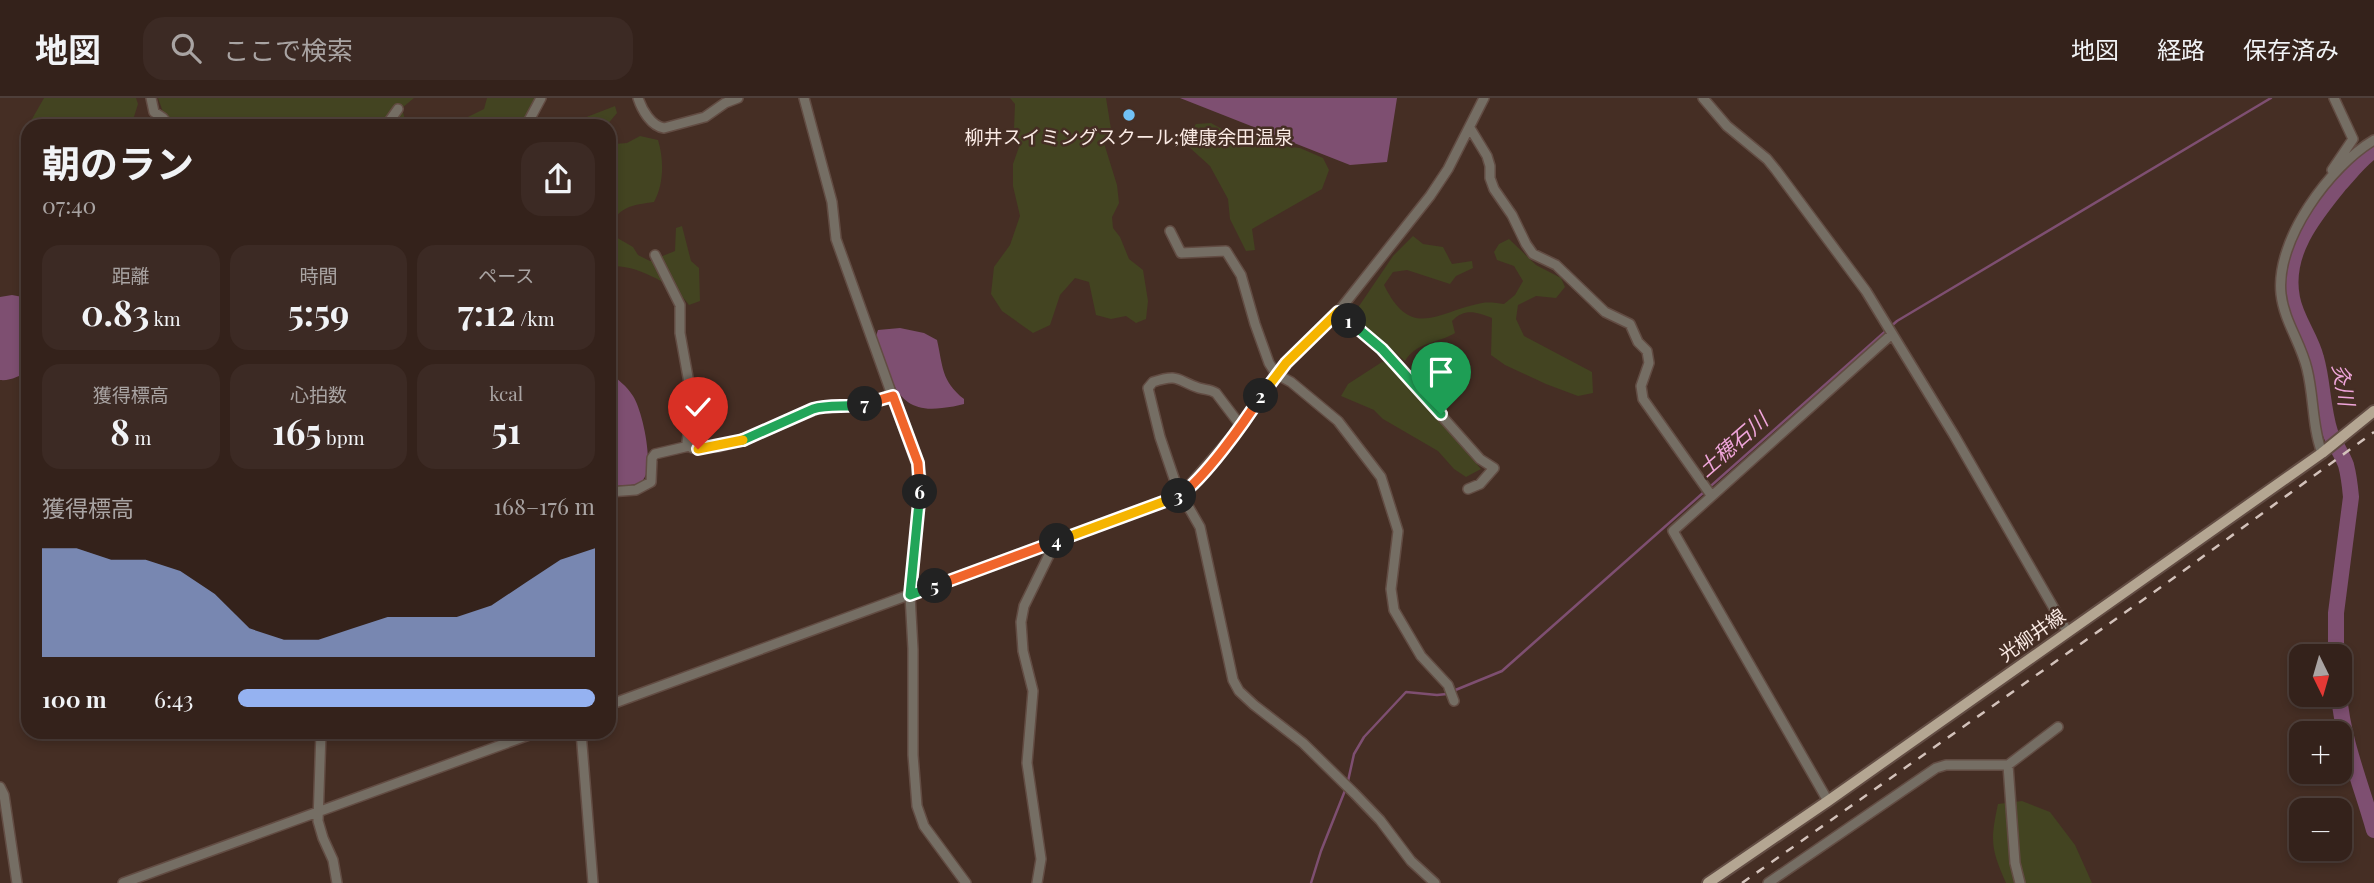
<!DOCTYPE html>
<html lang="ja">
<meta charset="utf-8">
<style>
:root{--surface:#34221b;--page:#3c2a24;--text:#f1f3f6;--muted:#a9a4a3;--line:#4e3f3a;--accent:#95b2f1}
body{margin:0;font-family:"Playfair Display","Noto Sans JP",serif;background:var(--page);color:var(--text);height:100vh;display:flex;flex-direction:column;font-size:26px;white-space:nowrap}
*{box-sizing:border-box;margin:0}
p{font-size:23px;color:var(--muted)}
.icon{flex:none;width:38px;height:38px;fill:none;stroke:currentColor;stroke-width:2;stroke-linecap:round;stroke-linejoin:round}
.map{position:relative;flex:1;overflow:hidden}
.side{position:absolute;left:21px;top:21px;width:595px;height:620px;display:flex;flex-direction:column;background:var(--surface);border-radius:21px;box-shadow:0 4px 10px #0003,0 0 0 2px var(--line)}
.side>*{flex:none}
.needle{width:46px;rotate:175deg}
.fabs{position:absolute;left:2289px;top:546px;display:grid;gap:14px}
.fabs a{display:grid;place-items:center;width:63px;height:63px;border-radius:14px;background:var(--surface);box-shadow:0 4px 10px #0003,0 0 0 2px var(--line);font-size:35px}
.pin{position:absolute;display:grid;place-items:center;width:60px;height:60px;color:#fff;margin:-72px -30px;border-radius:50% 50% 50% 0;rotate:-45deg;box-shadow:0 0 7px #0007}
.pin .icon{rotate:45deg}
.km{position:absolute;width:35px;height:35px;margin:-18px;border-radius:50%;background:#222;color:#fff;font-size:19px;line-height:35px;text-align:center}
.round{display:grid;place-items:center;flex:none;width:74px;height:74px;border-radius:21px;background:var(--page)}
.headline{display:flex;align-items:center;justify-content:space-between;height:119px;padding:0 21px}
h1{font-size:38px;font-weight:700;line-height:52px}
.metrics{display:grid;grid-template-columns:repeat(3,1fr);gap:10px;height:119px;padding:7px 21px}
.metrics div{display:grid;align-content:center;border-radius:18px;background:var(--page);text-align:center}
.metrics b{font-size:35px;font-weight:700}
.metrics small{font-size:19px;font-weight:400}
.metrics p{font-size:19px}
.chart{height:196px;padding:14px 21px}
.chart p{display:flex;justify-content:space-between}
.chart svg{width:100%;height:126px;margin-top:7px;fill:var(--accent);opacity:.7}
ul{padding:0 21px;list-style:none;font-size:23px}
li{display:grid;grid-template-columns:112px 84px 1fr;align-items:center;height:52px}
li i{height:18px;border-radius:9px;background:var(--accent)}
header{display:flex;align-items:center;gap:42px;box-sizing:border-box;height:98px;padding:0 35px;background:var(--surface);border-bottom:2px solid var(--line)}
header strong{font-size:33px}
nav{display:flex;gap:38px;margin-inline-start:auto;font-size:24px}
.search{width:490px;height:63px;background:var(--page);display:flex;align-items:center;gap:18px;box-sizing:border-box;padding:0 24px;border-radius:21px;color:var(--muted);font-size:26px}
.map>svg:first-child{display:block}
</style>
<header>
<strong>地図</strong>
<div class="search"><svg class="icon" aria-label="search" viewBox="0 0 24 24"><circle cx="10" cy="10" r="6"/><path d="M15 15l6 6"/></svg>ここで検索</div>
<nav><a>地図</a><a>経路</a><a>保存済み</a></nav>
</header>
<div class="map">
<svg width="2374" height="785" viewBox="0 0 2374 785">
<rect width="100%" height="100%" fill="#452e24"/>
<path fill="#434421" d="M44,0H136L138,6L133,22L109,28H28Z
M158,0H414L402,10L405,22L411,28H174L163,14Z
M487,0H538L530,8L522,28H464L468,19L484,11Z
M1010,0H1106L1111,31L1103,42L1117,87L1119,105L1112,119L1113,130L1120,139L1129,161L1143,172L1148,203L1146,221L1136,225L1126,218L1111,221L1096,217L1089,184L1075,180L1060,197L1050,227L1033,235L1002,213L991,196L994,169L1010,147L1020,118L1013,88V66L1019,49L1014,31L1015,6Z
M615,8L617,15L606,28H580L584,20Z
M1211,25L1227,34L1260,35L1283,48L1300,50L1323,60L1329,72L1322,91L1252,131L1255,152L1246,153L1230,121L1228,101L1210,68L1189,49V35L1196,26Z
M640,38L658,42C664,61 664,86 654,104C632,107 609,110 614,138L633,149L638,157L650,163L675,153L676,130L682,128L691,163L699,170L700,203L689,207C677,188 632,164 609,169V40L614,46L627,45Z
M1413,138L1423,146L1443,149L1452,166L1472,163L1473,170L1456,178L1450,186L1407,172L1393,174L1384,187C1412,244 1438,213 1482,205C1489,204 1497,205 1504,206L1515,197L1523,183L1514,168L1497,162L1494,154L1499,146L1509,141L1536,167L1561,180L1565,189L1556,200L1536,198L1518,207L1516,221L1524,238L1592,274L1593,295L1578,298L1546,286L1505,267L1491,257L1492,220C1476,214 1465,210 1452,223L1455,235C1439,245 1416,244 1405,263L1358,224L1355,214L1393,158Z
M1382,264L1390,265L1481,371L1466,379L1454,371L1438,353L1383,321L1374,312L1341,298L1348,286Z
M2022,703L2050,714L2075,747L2092,785H2006C1991,751 1990,743 1998,706Z"/>
<path fill="#7e4f71" d="M1180,0H1397L1387,64L1350,67Z
M12,197L28,200V273C19,278 11,283 0,282V199Z
M900,230L924,235L937,242C943,268 941,283 964,301V306C957,308 950,309 942,310C893,317 890,275 876,238L878,232Z
M609,274C617,281 627,288 633,298C642,311 656,371 642,383C634,389 619,387 609,388Z"/>
<g fill="none" stroke-linecap="round" stroke-linejoin="round">
<path stroke="#7e4f71" stroke-width="2.5" d="M1453,593L1502,573L1897,223L2271,0
M1348,683L1354,656L1364,639L1406,594L1437,597L1447,596
M1311,785L1321,753L1346,690"/>
<path stroke="#7e4f71" stroke-width="16" d="M2336,558V515L2351,399C2350,388 2349,378 2346,367C2342,356 2334,345 2330,334C2322,309 2323,284 2316,260C2311,239 2296,222 2292,200C2283,155 2314,118 2340,86C2351,74 2361,61 2374,52
M2339,597C2343,644 2361,686 2374,732"/>
<g stroke="#624c43" stroke-width="12">
<path id="minor" d="M151,0L154,14L163,20L169,28
M638,0C642,12 651,28 664,30L705,19L725,5L738,0
M804,0L832,104L836,141L921,378L910,497L913,551V657L917,708L924,728L966,785
M1703,0L1727,28L1767,61L1776,72L1866,193L1954,337L2067,533
M386,28L398,11
M526,28L541,0
M1470,30L1487,58L1490,68V80L1494,91L1512,117L1526,146L1533,156L1556,167L1605,214L1630,226L1638,244L1647,253L1649,265L1641,288L1643,301L1711,397
M2332,72L2353,41L2334,0
M1170,133L1181,155L1226,153L1241,177L1255,226L1269,265L1276,276L1291,284L1338,323L1381,379L1398,433L1391,491L1394,512L1421,558L1448,587L1454,603
M655,157L680,207V235L693,307L687,344L692,350L718,349L744,342L824,308H856L893,298
M1338,214L1382,251L1480,361L1494,370L1480,386L1468,391
M1241,328L1216,295C1210,291 1205,292 1199,290C1177,283 1180,275 1153,284L1148,290L1160,339L1177,389L1200,429L1233,582L1239,593L1254,607L1303,645L1355,696L1380,722L1411,763L1435,785
M2322,355C2312,329 2314,299 2307,271C2301,245 2284,223 2281,196C2275,142 2330,68 2374,42
M609,394L636,392L651,384L652,360L655,356L689,348
M609,607L1181,397L1241,328L1276,276L1338,214L1430,98L1448,71L1484,0
M321,634L318,723L323,740L333,762L337,785
M581,634L593,785
M2008,667L2015,765L2020,785
M0,689L4,697L17,785
M1828,703L1673,433L1892,236
M123,785L537,634
M1037,785L1041,761L1027,665L1033,593L1023,553L1021,524L1024,508L1049,457L1047,447
M1768,785L1936,670L1946,667H2008L2058,629"/>
</g>
<g stroke="#624c43" stroke-width="14">
<path id="major" d="M1708,785L1828,703L2322,355L2374,313"/>
</g>
<use href="#minor" stroke="#756e64" stroke-width="9"/>
<use href="#major" stroke="#b4a692" stroke-width="10"/>
<path stroke="#d3c2bb" stroke-width="2.5" stroke-dasharray="9 9" stroke-linecap="butt" d="M1742,785L2164,487L2374,334"/>
</g>
<g fill="none" stroke-linecap="round" stroke-linejoin="round">
<g stroke="#fff" stroke-width="14">
<path id="split-1" d="M1349,223L1382,251L1441,316"/>
</g>
<g stroke="#fff" stroke-width="14">
<path id="split-2" d="M1261,298L1286,265L1338,214L1349,223"/>
</g>
<g stroke="#fff" stroke-width="14">
<path id="split-3" d="M1179,398C1204,381 1244,325 1261,298"/>
</g>
<g stroke="#fff" stroke-width="14">
<path id="split-4" d="M1057,443L1179,398"/>
</g>
<g stroke="#fff" stroke-width="14">
<path id="split-5" d="M935,488L1057,443"/>
</g>
<g stroke="#fff" stroke-width="14">
<path id="split-6" d="M920,394L910,497L935,488"/>
</g>
<g stroke="#fff" stroke-width="14">
<path id="split-7" d="M865,306L893,298L918,365L920,394"/>
</g>
<g stroke="#fff" stroke-width="14">
<path id="split-8" d="M743,342L813,311C830,306 848,310 865,306"/>
</g>
<g stroke="#fff" stroke-width="14">
<path id="split-9" d="M698,351L743,342"/>
</g>
<use href="#split-1" stroke="#22a559" stroke-width="9"/>
<use href="#split-2" stroke="#f5b400" stroke-width="9"/>
<use href="#split-3" stroke="#f0652b" stroke-width="9"/>
<use href="#split-4" stroke="#f5b400" stroke-width="9"/>
<use href="#split-5" stroke="#f0652b" stroke-width="9"/>
<use href="#split-6" stroke="#22a559" stroke-width="9"/>
<use href="#split-7" stroke="#f0652b" stroke-width="9"/>
<use href="#split-8" stroke="#22a559" stroke-width="9"/>
<use href="#split-9" stroke="#f5b400" stroke-width="9"/>
</g>
<circle fill="#71c1f5" stroke="#452e24" stroke-width="2.5" cx="1129" cy="17" r="7"/>
<g text-anchor="middle" stroke-width="5" stroke-linejoin="round" paint-order="stroke">
<g font-size="19" fill="#faeae4" stroke="#452e24">
<text x="1129" y="46">柳井スイミングスクール;健康余田温泉</text>
</g>
<g font-size="19" fill="#faeae4" stroke="#452e24">
<text transform="translate(2032 537) rotate(-35)" y="7">光柳井線</text>
</g>
<g font-size="21" font-style="italic" fill="#efa5da" stroke="#452e24">
<text transform="translate(2343 287) rotate(80)" y="7">灸川</text>
<text transform="translate(1733 347) rotate(-41)" y="7">土穂石川</text>
</g>
</g>
</svg>
<div class="fabs">
<a><svg class="needle" viewBox="-14 -14 28 28"><path d="M0-13l5 13h-10z" fill="#e53935"/><path d="M0 13l5-13h-10z" fill="#a9a4a3"/></svg></a>
<a>+</a>
<a>−</a>
</div>
<div class="pin" style="left:1441px;top:316px;background:#1e9e55"><svg class="icon" aria-label="arrive" viewBox="0 0 24 24"><path d="M6 21V4h12l-3 4 3 4H6"/></svg></div>
<div class="pin" style="left:698px;top:351px;background:#d93025"><svg class="icon" aria-label="check" viewBox="0 0 24 24"><path d="M5 12l5 5 9-10"/></svg></div>
<b class="km" style="left:1349px;top:223px">1</b>
<b class="km" style="left:1261px;top:298px">2</b>
<b class="km" style="left:1179px;top:398px">3</b>
<b class="km" style="left:1057px;top:443px">4</b>
<b class="km" style="left:935px;top:488px">5</b>
<b class="km" style="left:920px;top:394px">6</b>
<b class="km" style="left:865px;top:306px">7</b>
<section class="side">
<div class="headline"><div><h1>朝のラン</h1><p>07:40</p></div><a class="round"><svg class="icon" aria-label="share" viewBox="0 0 24 24"><path d="M12 15V3M7 8l5-5 5 5M5 13v7h14v-7"/></svg></a></div>
<div class="metrics">
<div><p>距離</p><b>0.83<small> km</small></b></div>
<div><p>時間</p><b>5:59</b></div>
<div><p>ペース</p><b>7:12<small> /km</small></b></div>
</div>
<div class="metrics">
<div><p>獲得標高</p><b>8<small> m</small></b></div>
<div><p>心拍数</p><b>165<small> bpm</small></b></div>
<div><p>kcal</p><b>51</b></div>
</div>
<div class="chart"><p><span>獲得標高</span>168–176 m</p>
<svg viewBox="0 0 160 44" preserveAspectRatio="none"><path d="M0 44V6L10 6L20 10L30 10L40 14L50 22L60 34L70 38L80 38L90 34L100 30L110 30L120 30L130 26L140 18L150 10L160 6V44z"/></svg>
</div>
<ul>
<li><b>100 m</b>6:43<i style="width:100%"></i></li>
</ul>
</section>
</div>
